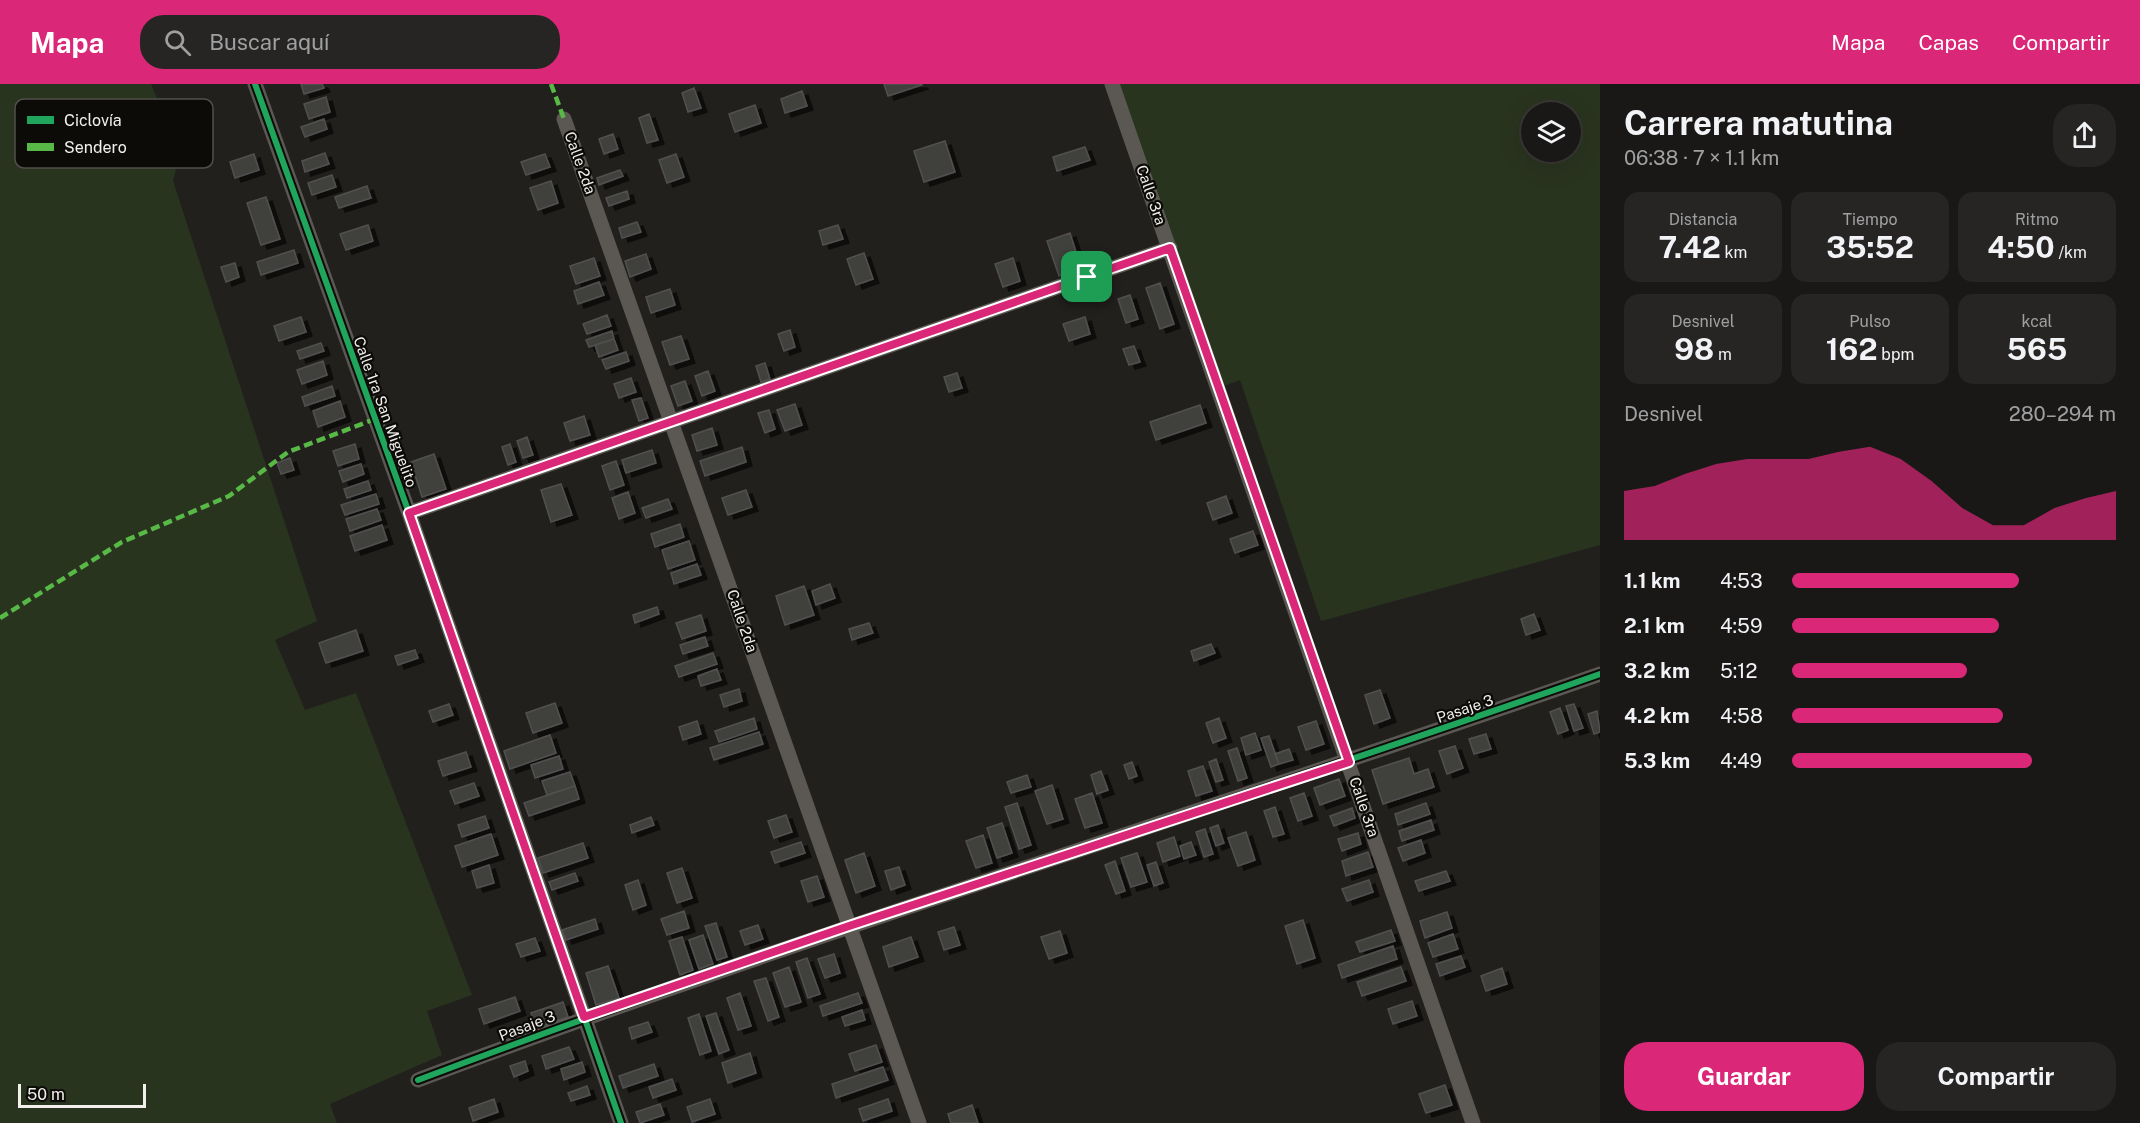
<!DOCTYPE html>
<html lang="es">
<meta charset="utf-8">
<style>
:root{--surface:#1a1816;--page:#272523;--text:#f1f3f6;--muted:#9fa0a1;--line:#383735;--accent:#db2777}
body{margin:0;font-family:"Public Sans",sans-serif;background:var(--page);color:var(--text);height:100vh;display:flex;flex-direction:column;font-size:22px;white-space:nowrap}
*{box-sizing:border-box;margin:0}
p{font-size:20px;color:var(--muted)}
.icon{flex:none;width:33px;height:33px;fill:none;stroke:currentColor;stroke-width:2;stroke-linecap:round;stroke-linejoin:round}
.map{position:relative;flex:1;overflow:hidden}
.panel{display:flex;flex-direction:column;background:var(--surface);width:540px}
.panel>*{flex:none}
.tools{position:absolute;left:1521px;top:18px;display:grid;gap:12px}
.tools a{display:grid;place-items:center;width:60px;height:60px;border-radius:50%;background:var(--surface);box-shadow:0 6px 24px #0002,0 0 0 2px var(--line);font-size:30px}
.scale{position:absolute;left:18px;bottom:15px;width:128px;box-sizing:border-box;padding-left:6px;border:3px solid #f2f0ec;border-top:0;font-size:16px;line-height:21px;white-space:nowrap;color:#f2f0ec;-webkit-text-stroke:4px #0c0b08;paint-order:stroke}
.pin{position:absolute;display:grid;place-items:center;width:51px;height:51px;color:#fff;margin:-26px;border-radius:12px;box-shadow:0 3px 9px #0006}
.round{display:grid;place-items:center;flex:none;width:63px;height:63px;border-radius:24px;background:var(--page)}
.overview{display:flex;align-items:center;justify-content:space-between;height:102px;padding:0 24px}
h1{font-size:33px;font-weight:700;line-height:45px}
.figures{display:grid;grid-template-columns:repeat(3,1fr);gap:9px;height:102px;padding:6px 24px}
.figures div{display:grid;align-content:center;border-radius:15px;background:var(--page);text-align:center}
.figures b{font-size:30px;font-weight:700}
.figures small{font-size:16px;font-weight:400}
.figures p{font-size:16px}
.chart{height:168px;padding:12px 24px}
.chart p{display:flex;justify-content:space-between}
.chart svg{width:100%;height:108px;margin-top:6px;fill:var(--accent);opacity:.7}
.button{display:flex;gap:12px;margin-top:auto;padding:12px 24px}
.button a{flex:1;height:69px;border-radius:24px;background:var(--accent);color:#fff;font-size:24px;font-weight:700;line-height:69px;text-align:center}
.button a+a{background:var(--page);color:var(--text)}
ul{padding:0 24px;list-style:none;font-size:20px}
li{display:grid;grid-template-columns:96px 72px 1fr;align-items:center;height:45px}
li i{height:15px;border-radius:8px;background:var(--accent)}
header{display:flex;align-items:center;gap:36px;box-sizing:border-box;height:84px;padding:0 30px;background:var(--accent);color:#fff}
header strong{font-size:28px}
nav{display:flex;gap:33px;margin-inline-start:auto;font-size:21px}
.search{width:420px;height:54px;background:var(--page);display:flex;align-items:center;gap:15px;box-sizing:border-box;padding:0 21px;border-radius:24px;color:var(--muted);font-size:22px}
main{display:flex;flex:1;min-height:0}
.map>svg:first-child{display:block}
</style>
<header>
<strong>Mapa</strong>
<div class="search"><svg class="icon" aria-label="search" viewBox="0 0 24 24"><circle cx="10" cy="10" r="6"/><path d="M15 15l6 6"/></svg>Buscar aquí</div>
<nav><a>Mapa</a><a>Capas</a><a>Compartir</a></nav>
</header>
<main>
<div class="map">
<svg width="1600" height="1039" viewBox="0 0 1600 1039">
<defs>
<filter id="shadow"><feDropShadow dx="6" dy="4" stdDeviation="0" flood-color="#0009"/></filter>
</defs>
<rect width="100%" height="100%" fill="#22201d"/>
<path fill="#29341f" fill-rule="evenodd" d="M0,0H151L180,69L173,97L317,537L275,556L305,626L356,609L472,911L427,927L442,971L330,1020L337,1039H0Z
M1106,0H1600V461L1321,537L1240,296L1221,303ZM1532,28H1570V68H1532Z"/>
<path fill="#40403e" stroke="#515050" stroke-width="1.5" filter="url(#shadow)" d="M301,0H322L324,4L304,10Z
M884,0H921L922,1L888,12Z
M694,4L701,24L688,28L682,9Z
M802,7L807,22L785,29L781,15Z
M326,13L330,28L309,35L304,20Z
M755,21L761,39L735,48L729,30Z
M649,30L658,56L647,59L639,34Z
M324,35L327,45L305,53L301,43Z
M613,50L618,65L604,70L599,55Z
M945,57L955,88L924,98L914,67Z
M1085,63L1090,76L1057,87L1053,73Z
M325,69L329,80L305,88L302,77Z
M254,70L259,86L235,94L230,78Z
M545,70L550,83L526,91L521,78Z
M676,70L684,93L667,99L659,76Z
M620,86L623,92L599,101L597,94Z
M332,91L336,103L312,111L308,99Z
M551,97L558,119L538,126L530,104Z
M367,102L371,114L339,124L335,113Z
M627,107L629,115L609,122L606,114Z
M266,113L280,155L261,161L247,119Z
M637,138L641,148L622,154L619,144Z
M368,141L373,157L346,166L340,150Z
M838,141L843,155L823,161L819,147Z
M1070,149L1081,184L1059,192L1047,157Z
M294,166L298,179L261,191L257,178Z
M864,169L873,195L856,201L847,175Z
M646,170L651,185L630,193L625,177Z
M594,174L600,192L576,200L570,182Z
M1013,174L1020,197L1003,203L995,180Z
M235,179L239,193L226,198L221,183Z
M599,198L604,211L578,220L574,207Z
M1160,199L1174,240L1160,245L1146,204Z
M670,205L675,221L651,229L646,213Z
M1130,211L1138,235L1126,239L1118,215Z
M607,231L611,242L587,250L583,240Z
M301,233L306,248L279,257L274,242Z
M1085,233L1090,250L1069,257L1063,240Z
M790,246L795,263L784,267L778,250Z
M612,247L614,255L589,263L586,256Z
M681,252L689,275L670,281L662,258Z
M614,255L618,266L599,273L595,261Z
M321,259L324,267L300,275L297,267Z
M1134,262L1140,278L1129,281L1123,265Z
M626,268L629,277L606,285L602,276Z
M323,277L327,291L302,300L297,286Z
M765,279L770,295L761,298L756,282Z
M708,287L715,307L702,312L695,292Z
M957,289L962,304L949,308L944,293Z
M631,294L636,308L619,314L614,300Z
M685,297L692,317L678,322L671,302Z
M332,302L335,312L305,322L302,313Z
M641,314L648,334L639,337L632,316Z
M340,317L345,333L318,343L313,327Z
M795,320L802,341L785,347L777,326Z
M1200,321L1206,339L1156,356L1150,338Z
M769,326L775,345L765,349L758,329Z
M584,332L590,351L570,357L564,339Z
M712,344L717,361L697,367L692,351Z
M527,353L533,371L523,374L517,357Z
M355,360L359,375L338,382L333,367Z
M510,360L516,378L508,381L502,363Z
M742,363L746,378L705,392L700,377Z
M652,366L656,379L626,389L622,376Z
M434,370L446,405L422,413L411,378Z
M290,374L294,386L281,390L277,379Z
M616,377L624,401L610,406L602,382Z
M361,380L364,390L343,398L339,387Z
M368,397L371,406L347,414L344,405Z
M561,400L572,431L551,438L541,406Z
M746,406L752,423L728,431L722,414Z
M628,408L635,429L619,435L612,414Z
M376,410L379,420L345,431L341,421Z
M1226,412L1232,429L1213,436L1207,419Z
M668,415L672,425L646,434L642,424Z
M377,425L381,436L350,447L346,435Z
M680,440L684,453L655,463L651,450Z
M382,441L387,456L355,467L350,452Z
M1253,447L1258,461L1235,469L1230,455Z
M689,457L695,476L668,485L662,466Z
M697,480L701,491L674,500L671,489Z
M830,500L835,514L816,521L812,507Z
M804,502L814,531L785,541L776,512Z
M657,523L659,530L635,539L633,531Z
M1534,530L1540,546L1526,551L1521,535Z
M701,531L706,547L682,555L676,539Z
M869,539L873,549L852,556L849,545Z
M356,546L363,567L326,579L319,559Z
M705,553L708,562L683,570L680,561Z
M1211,560L1215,569L1194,577L1191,567Z
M415,566L418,574L398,581L395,572Z
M713,569L717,580L679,593L675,582Z
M717,585L721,596L701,602L698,592Z
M739,605L742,617L724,623L720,611Z
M1380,606L1390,634L1374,640L1365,611Z
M555,619L562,639L533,649L526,629Z
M449,620L453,631L433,638L429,627Z
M1574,620L1583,644L1574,647L1566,622Z
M1560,624L1568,646L1558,650L1550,628Z
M1597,627L1600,648L1594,650L1588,630Z
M754,634L757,645L719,658L715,647Z
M1219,634L1226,654L1213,659L1206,639Z
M697,637L701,650L683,656L679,643Z
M1316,637L1324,660L1306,666L1298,643Z
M759,648L763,660L714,676L710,664Z
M1255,649L1261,666L1246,671L1241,654Z
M1486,650L1491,665L1474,670L1469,655Z
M550,651L556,669L510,685L504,667Z
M1269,652L1279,680L1271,683L1261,654Z
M1455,662L1463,684L1447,690L1439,667Z
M1237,664L1247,694L1238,697L1228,667Z
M1289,665L1293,676L1279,680L1275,670Z
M466,668L471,683L443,692L438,677Z
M559,672L563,685L535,694L531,681Z
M1409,674L1414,690L1428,685L1434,703L1383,720L1372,686Z
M1216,675L1223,696L1216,698L1209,678Z
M1132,678L1137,692L1129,695L1124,681Z
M1203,682L1212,707L1196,712L1188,687Z
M1101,687L1108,706L1097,710L1091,691Z
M570,688L575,702L547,711L542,697Z
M1027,691L1031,703L1011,709L1007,698Z
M1339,695L1345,712L1320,721L1314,704Z
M474,699L479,712L455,720L450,707Z
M1052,701L1063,735L1047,740L1035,707Z
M575,702L579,715L529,732L524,719Z
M1092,709L1102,739L1085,744L1075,715Z
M1304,709L1312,732L1298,737L1290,714Z
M1017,719L1031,761L1019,765L1005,723Z
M1426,719L1430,730L1398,741L1395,730Z
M1275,723L1284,750L1273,753L1264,727Z
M1352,724L1355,734L1334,742L1330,732Z
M786,731L792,748L774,754L768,737Z
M485,732L489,744L462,753L458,741Z
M651,733L654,741L632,749L630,741Z
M1431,736L1434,746L1402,757L1399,747Z
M1002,739L1012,769L997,774L987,744Z
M1218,741L1224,759L1216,762L1210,744Z
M1205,745L1213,770L1204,773L1196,748Z
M1246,748L1255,776L1238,782L1228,754Z
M1358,749L1361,760L1342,767L1338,755Z
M491,750L498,771L462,783L455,762Z
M983,751L992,779L976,784L966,757Z
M1174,753L1180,772L1163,778L1157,759Z
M1421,756L1425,769L1403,777L1398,764Z
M801,758L805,769L775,779L771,768Z
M1191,758L1196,771L1184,775L1180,762Z
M583,759L588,774L543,789L538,774Z
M1368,768L1373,783L1346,792L1342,777Z
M864,769L875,802L856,809L845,776Z
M1137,769L1147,798L1131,803L1121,774Z
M1115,777L1125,807L1116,810L1105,781Z
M1156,778L1163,799L1154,802L1147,781Z
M489,781L494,799L477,804L472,787Z
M899,783L905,801L891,806L885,787Z
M682,784L692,814L677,819L667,789Z
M1446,787L1450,797L1419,807L1415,797Z
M575,789L578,797L552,806L549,798Z
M817,792L824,813L808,818L801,797Z
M638,796L646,821L633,826L625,801Z
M1369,796L1373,808L1347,817L1342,805Z
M684,827L689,844L667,851L661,835Z
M1447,828L1452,844L1425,854L1420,837Z
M595,835L598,845L566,856L562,846Z
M1303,836L1315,874L1297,880L1285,842Z
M716,839L727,873L717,876L705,842Z
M758,841L763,855L745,861L740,847Z
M954,843L960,861L944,866L938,848Z
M1391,846L1395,857L1360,868L1356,858Z
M1060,847L1067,869L1049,875L1041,853Z
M1453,850L1458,865L1433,873L1428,859Z
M703,851L713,880L699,885L689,856Z
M682,853L693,886L680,891L669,857Z
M911,853L918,873L889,883L883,863Z
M535,854L540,867L521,873L516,860Z
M1393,862L1397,875L1342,894L1338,881Z
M834,870L840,889L825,894L818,875Z
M1461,872L1465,883L1440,892L1436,880Z
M807,874L820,910L808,914L796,878Z
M608,882L619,914L596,921L586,889Z
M789,883L801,918L785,923L773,889Z
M1401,883L1406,897L1362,912L1357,898Z
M1502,884L1507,900L1486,907L1481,892Z
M766,894L779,933L768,937L754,897Z
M740,909L751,942L738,946L727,914Z
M858,909L862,919L823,932L820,922Z
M515,913L520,927L484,940L479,925Z
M1412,917L1417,932L1393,940L1388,925Z
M563,918L568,933L536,944L531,929Z
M862,926L865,936L845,942L842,933Z
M716,929L729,966L719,970L706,932Z
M699,930L711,967L700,971L688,934Z
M648,938L652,948L632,955L629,944Z
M876,961L882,978L855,987L849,970Z
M569,963L574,975L546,985L542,972Z
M750,969L756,989L728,999L722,979Z
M525,977L528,987L514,993L510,982Z
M582,978L585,988L564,996L561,985Z
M654,980L658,992L623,1004L619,992Z
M883,983L888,996L836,1014L832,1000Z
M672,995L676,1006L653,1014L649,1003Z
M1445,1001L1452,1021L1426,1029L1419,1010Z
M587,1002L590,1011L571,1017L568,1009Z
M494,1015L498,1028L473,1037L469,1024Z
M710,1015L715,1030L692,1038L687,1023Z
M888,1015L892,1027L863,1037L859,1025Z
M660,1020L664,1031L640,1039L636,1028Z
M972,1021L978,1039H951L948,1030Z"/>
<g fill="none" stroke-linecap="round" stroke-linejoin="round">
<path stroke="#5b5853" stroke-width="15" d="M255,0L409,429L621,1039
M1112,0L1473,1039
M564,35L919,1039
M409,429L1170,164
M418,996C808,849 1207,728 1600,590"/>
<path stroke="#58b947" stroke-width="4.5" stroke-dasharray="9 4.5" stroke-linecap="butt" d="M551,0L564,35
M0,534L122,458L229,412L288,368L375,335"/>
<g stroke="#0c0b08" stroke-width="10">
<path id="cycleway" d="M255,0L409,429L621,1039
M418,996C808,849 1207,728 1600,590"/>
</g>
<use href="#cycleway" stroke="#20a55d" stroke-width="6"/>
</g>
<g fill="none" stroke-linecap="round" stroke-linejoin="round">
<g stroke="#fff" stroke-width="12">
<path id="route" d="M1170,164L1349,678L849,842L584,933L409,429Z"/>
</g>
<use href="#route" stroke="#db2777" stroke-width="8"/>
</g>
<g text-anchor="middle" stroke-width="4.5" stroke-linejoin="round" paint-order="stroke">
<g font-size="15" fill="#f2f0ec" stroke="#0c0b08">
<text transform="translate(580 79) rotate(70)" y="5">Calle 2da</text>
<text transform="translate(1151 111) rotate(71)" y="5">Calle 3ra</text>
<text transform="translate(385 328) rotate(70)" y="5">Calle 1ra San Miguelito</text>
<text transform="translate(742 537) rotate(71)" y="5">Calle 2da</text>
<text transform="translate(1465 625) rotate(-19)" y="5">Pasaje 3</text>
<text transform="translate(1364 723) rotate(71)" y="5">Calle 3ra</text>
<text transform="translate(527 942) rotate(-21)" y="5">Pasaje 3</text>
</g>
</g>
<rect x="15" y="15" width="198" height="69" rx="9" fill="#0c0b08" stroke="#51504c" stroke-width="1.5"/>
<rect x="27" y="32" width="27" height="8" fill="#20a55d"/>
<rect x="27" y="59" width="27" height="8" fill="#58b947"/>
<g font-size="16" fill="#f2f0ec">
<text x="64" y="42">Ciclovía</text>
<text x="64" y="69">Sendero</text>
</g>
</svg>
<div class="tools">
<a><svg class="icon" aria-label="layers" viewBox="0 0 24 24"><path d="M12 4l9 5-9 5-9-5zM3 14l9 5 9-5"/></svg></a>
</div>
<div class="scale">50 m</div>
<div class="pin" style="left:1087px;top:193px;background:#1e9e55"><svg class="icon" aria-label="arrive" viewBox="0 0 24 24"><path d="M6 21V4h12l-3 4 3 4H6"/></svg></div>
</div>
<section class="panel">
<div class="overview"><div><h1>Carrera matutina</h1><p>06:38 · 7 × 1.1 km</p></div><a class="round"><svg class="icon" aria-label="share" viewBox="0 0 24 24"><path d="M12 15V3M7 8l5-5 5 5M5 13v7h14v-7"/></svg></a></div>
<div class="figures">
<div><p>Distancia</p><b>7.42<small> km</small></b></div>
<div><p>Tiempo</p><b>35:52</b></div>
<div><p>Ritmo</p><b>4:50<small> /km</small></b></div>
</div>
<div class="figures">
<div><p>Desnivel</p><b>98<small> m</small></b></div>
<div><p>Pulso</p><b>162<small> bpm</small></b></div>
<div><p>kcal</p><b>565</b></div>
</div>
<div class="chart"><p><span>Desnivel</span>280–294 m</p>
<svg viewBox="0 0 160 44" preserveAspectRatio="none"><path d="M0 44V24L10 22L20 17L30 13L40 11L50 11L60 11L70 8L80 6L90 11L100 20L110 31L120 38L130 38L140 31L150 27L160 24V44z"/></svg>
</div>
<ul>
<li><b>1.1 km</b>4:53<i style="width:70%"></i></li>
<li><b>2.1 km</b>4:59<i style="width:64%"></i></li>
<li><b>3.2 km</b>5:12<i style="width:54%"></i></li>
<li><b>4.2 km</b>4:58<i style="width:65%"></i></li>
<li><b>5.3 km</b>4:49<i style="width:74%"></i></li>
</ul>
<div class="button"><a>Guardar</a><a>Compartir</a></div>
</section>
</main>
